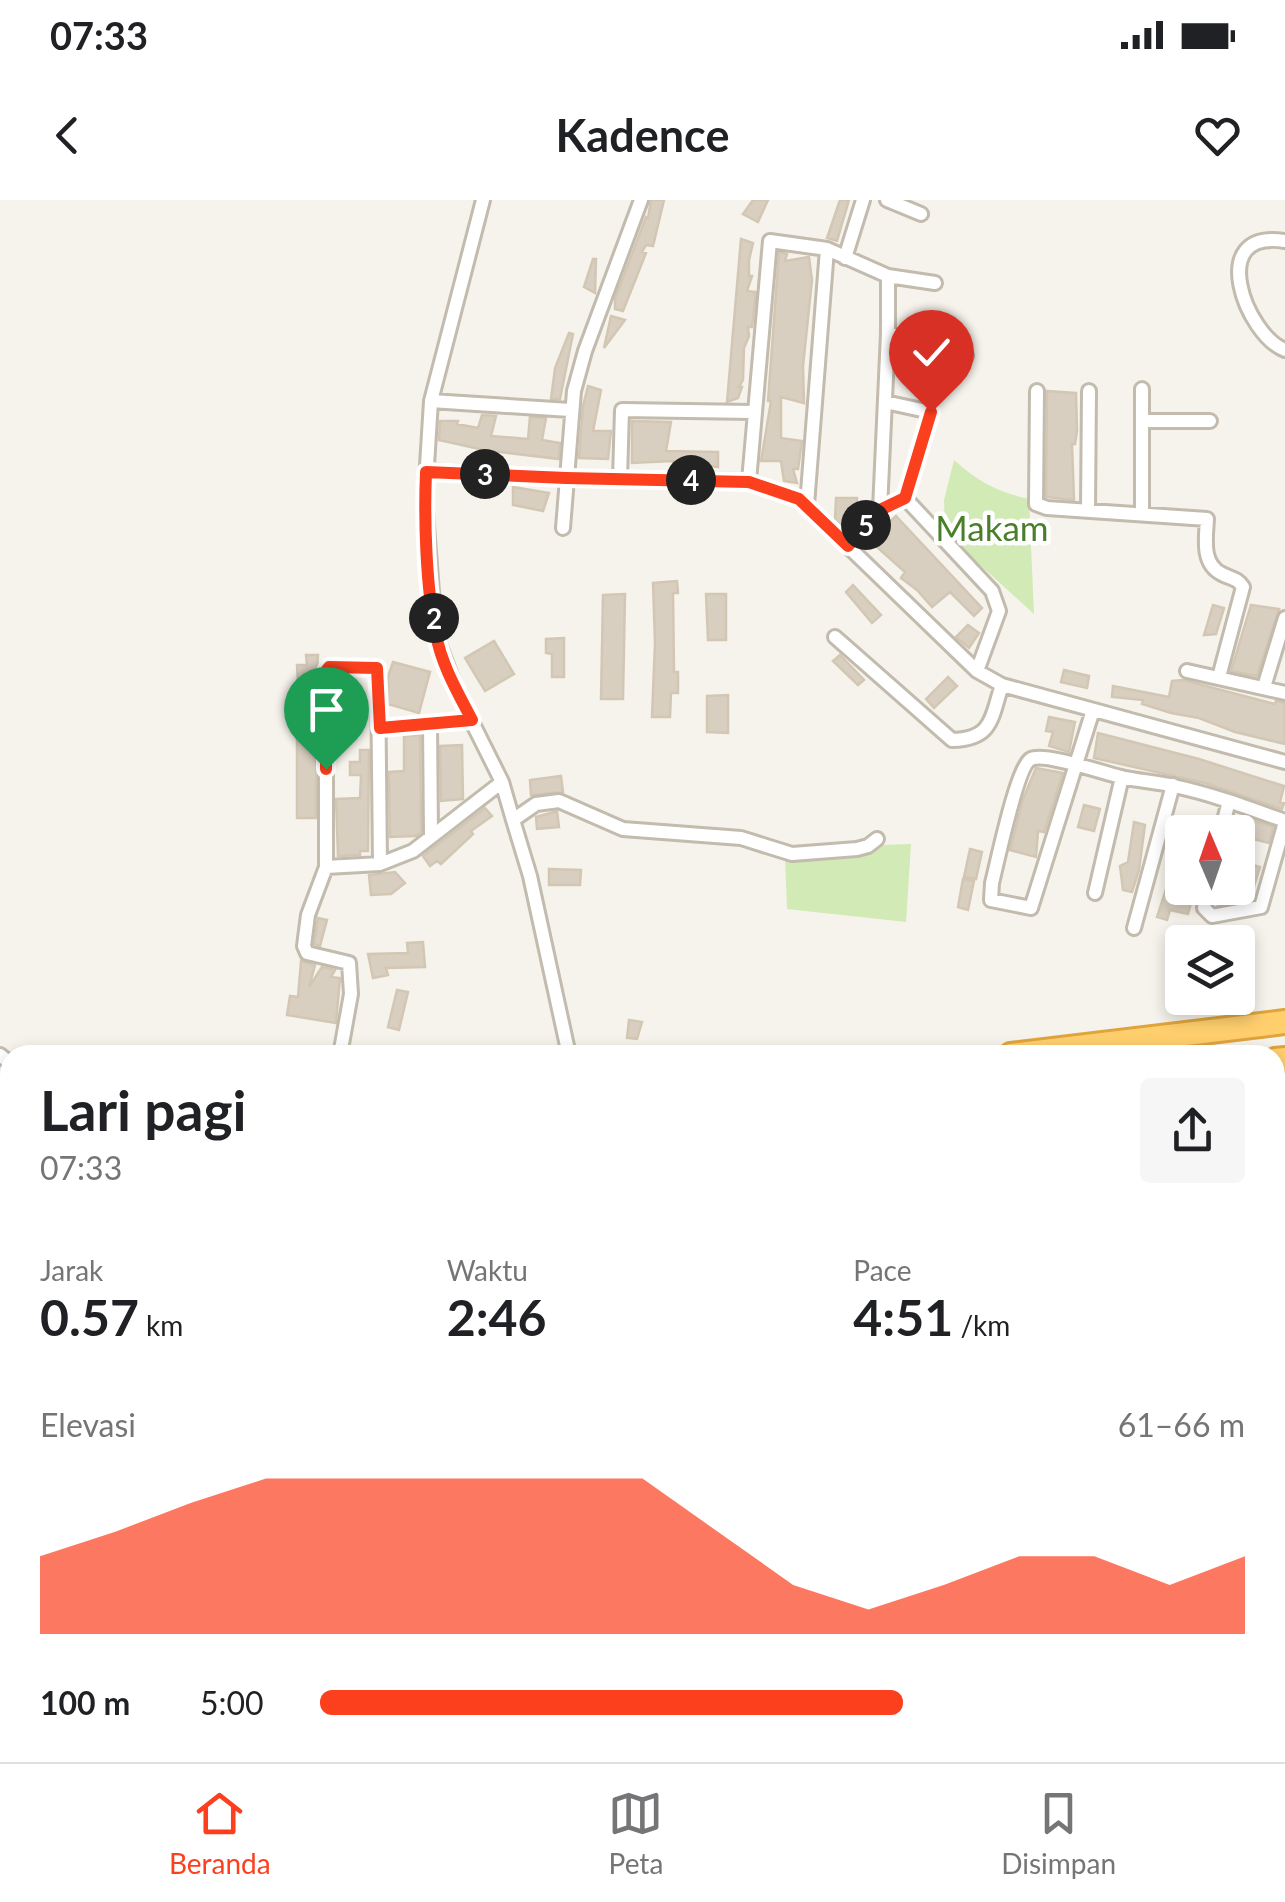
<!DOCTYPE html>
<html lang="id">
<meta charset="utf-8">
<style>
:root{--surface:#fff;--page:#f6f6f6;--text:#202124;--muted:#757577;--line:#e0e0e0;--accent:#fc3f1d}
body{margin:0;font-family:Lato,sans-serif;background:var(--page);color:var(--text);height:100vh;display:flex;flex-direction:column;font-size:38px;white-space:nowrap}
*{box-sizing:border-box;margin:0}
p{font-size:32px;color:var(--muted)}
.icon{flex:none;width:55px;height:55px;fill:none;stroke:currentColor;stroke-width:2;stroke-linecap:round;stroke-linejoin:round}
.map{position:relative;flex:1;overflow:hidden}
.panel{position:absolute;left:0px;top:845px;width:1285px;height:718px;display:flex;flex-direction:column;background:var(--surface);border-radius:30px 30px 0 0;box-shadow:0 5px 15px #0003}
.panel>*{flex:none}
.needle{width:65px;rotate:358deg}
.controls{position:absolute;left:1165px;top:615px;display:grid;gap:20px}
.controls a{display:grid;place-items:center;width:90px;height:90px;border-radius:10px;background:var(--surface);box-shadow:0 5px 15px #0003;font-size:50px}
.pin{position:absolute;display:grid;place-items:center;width:85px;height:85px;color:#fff;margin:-102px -42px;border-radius:50% 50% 50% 0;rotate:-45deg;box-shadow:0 0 10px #0007}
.pin .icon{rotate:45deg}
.km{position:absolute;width:50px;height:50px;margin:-25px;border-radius:50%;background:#222;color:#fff;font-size:28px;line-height:50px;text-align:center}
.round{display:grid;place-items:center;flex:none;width:105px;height:105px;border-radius:10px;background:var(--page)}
.headline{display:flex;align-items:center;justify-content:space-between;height:170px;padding:0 40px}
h1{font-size:55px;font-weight:700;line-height:75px}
.metrics{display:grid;grid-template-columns:repeat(3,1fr);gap:15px;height:170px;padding:10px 40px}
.metrics div{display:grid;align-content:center}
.metrics b{font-size:50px;font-weight:700}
.metrics small{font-size:28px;font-weight:400}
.metrics p{font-size:28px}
.chart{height:280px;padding:20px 40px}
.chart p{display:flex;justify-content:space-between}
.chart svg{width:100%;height:180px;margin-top:10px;fill:var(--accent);opacity:.7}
ul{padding:0 40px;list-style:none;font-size:32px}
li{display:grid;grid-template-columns:160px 120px 1fr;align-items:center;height:75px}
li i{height:25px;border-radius:12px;background:var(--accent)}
.status{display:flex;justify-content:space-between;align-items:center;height:70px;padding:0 50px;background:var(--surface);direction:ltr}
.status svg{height:28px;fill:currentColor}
header{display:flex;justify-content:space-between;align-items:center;height:130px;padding:0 40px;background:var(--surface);font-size:45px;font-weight:700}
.menu{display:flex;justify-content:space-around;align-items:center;height:140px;border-top:2px solid var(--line);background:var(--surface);font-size:28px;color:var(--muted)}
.menu a{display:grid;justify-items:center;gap:5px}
.menu .current{color:var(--accent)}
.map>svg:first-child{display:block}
</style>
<div class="status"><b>07:33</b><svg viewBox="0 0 49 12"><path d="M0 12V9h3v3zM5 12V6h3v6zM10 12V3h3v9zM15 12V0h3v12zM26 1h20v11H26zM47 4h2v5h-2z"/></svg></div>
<header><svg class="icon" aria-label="back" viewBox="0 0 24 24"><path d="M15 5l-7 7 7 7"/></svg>Kadence<svg class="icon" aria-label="heart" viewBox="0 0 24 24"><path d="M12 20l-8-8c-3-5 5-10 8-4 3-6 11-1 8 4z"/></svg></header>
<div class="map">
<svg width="1285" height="1562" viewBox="0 0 1285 1562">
<rect width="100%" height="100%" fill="#f6f3ec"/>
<path fill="#d2eab5" d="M954,260C978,282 998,292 1029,299L1034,414L945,333L944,300Z
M911,644L906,722L787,709L785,657L872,652L882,645Z"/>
<path fill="#d8cfc1" stroke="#d3c7b4" stroke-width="2.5" d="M651,0H664L653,46L646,45L642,52L646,53L623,111L615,109V99L646,17L648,18Z
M753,0H768L758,22L743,14Z
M840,0H849L837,41L827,38Z
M741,39L753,43L749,60V76H752L747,91L756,92L752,127H748L749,136L744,148L743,180L739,187H742L738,198L727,202Z
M779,52L787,54L785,61L809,57L812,80L803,166L804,203L781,197V238L802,241L798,269H793L797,283L784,281L781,261H761L771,201H768Z
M593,59H596L595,93L584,87Z
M611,116L625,120L604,148Z
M569,133L573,134L560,199H551L555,168Z
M588,186L601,190L593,231H611L608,259L579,258L583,206Z
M1047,191L1076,193L1077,231L1075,244H1072L1074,300L1046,297Z
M482,215L496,216L491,236L528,239L530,217L546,218L542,240L560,243L559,259L484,250L439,240L440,221H458L457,224L478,228Z
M632,221L671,222L666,251L718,252V267L673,261L632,263Z
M513,287L549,293L543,311L513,305Z
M836,298H857V319L843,327L835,320Z
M896,316L982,408L974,416L950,392L932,407L917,390L901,378L905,372L868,339L878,327L881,330Z
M677,381L678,393H673L674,472H678V493H671L670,517H652L655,443L653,383Z
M853,385L881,415L872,423L846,392Z
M625,394L623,499H601L603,395Z
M706,394H726V440H708Z
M1213,405L1224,408L1216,434L1204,435Z
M1251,405L1279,409L1257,476L1231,471Z
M968,425L979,433L969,448L956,437Z
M564,438V477H552V454L546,453V439Z
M494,441L514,474L485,491L465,458Z
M306,455H318L316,483H298L297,465H307Z
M840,455L864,480L858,485L833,461Z
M393,462L430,472L419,513L388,504V477Z
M1064,470L1089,476L1087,488L1061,482Z
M948,477L957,486L934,508L926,499Z
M1183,480L1275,504L1276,501L1285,503V544L1235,532L1199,518L1171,513L1142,504L1143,500L1112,497L1113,486L1169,497L1172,481Z
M728,495V533L707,532V496Z
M297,513H316V618H297Z
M1049,517L1075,522L1069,552L1049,546L1053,532L1046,531Z
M1098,533L1199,559L1284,586L1280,602L1284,603L1282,609L1205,583L1094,558Z
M420,535L421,632L416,636L390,637L389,572L404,571V536Z
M462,545L463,599L441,601L440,546Z
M360,550H369L368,651H360V655L338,656L336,599L360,598L361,575H350V562H360Z
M1036,568L1063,573L1044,632L1038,631L1036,657L1010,650L1023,599Z
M561,576L563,592L531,595L530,580Z
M1084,605L1100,609L1094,631L1078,627Z
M485,608L492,616L471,631L473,634L441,664L437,661L430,666L423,656Z
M557,611L559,627L537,629L536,617Z
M1246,618L1273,627L1269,643L1249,638L1242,662L1260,667L1250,699L1218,705L1225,688H1238V633L1242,634Z
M1134,622L1145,625L1139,670L1132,692L1123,690L1120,666L1128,662Z
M970,649L982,652L976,679L964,677Z
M549,669L581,670L580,685H549Z
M395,672L405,683L391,694L371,695L369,675Z
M963,679L974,681L968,710L958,707Z
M1169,680L1180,683L1179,688H1195L1188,714L1170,710L1167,720L1157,717Z
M318,718L327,720L320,746L314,744Z
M423,742L425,767L386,768L388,775L373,778L368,754L408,753L407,743Z
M301,761L315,765L309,787L322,767L335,770L331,777L340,778L336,823L287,815L290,796L298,797Z
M397,790L408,792L399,830L388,827Z
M629,820L642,822L637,839L627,838Z"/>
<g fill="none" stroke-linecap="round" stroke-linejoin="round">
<g stroke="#c2bbae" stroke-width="11">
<path id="lane" d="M633,1552L647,1562
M575,1562L577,1552
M679,1562L680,1552
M789,1562L792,1552"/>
</g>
<g stroke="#c2bbae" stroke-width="18">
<path id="street" d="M483,0L431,201L425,298L433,406L436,436L457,492L502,582L513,620L530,676L569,855
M887,0L921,14
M1285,41C1205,28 1246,135 1285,150
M845,58L863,0
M888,133L966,156
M1037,191L1036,304L1047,308L1207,319C1206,338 1201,364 1222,374C1232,379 1237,378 1243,387L1219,477
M431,201L570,210
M1142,221H1210
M426,271L566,278L749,281L799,299L977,471L1002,485L1285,562
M620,279L622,210L753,212
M749,281L770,41L827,49L888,76L935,83
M905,298L992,391L999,411L977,471
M807,305L827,49
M1088,309L1089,191
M880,310L905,298L931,212L885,202
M1142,313V189
M563,328L574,191L585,151L641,0
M848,346L880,310L888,133V76
M835,437L952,540C993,539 991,518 1002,485
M1187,471L1285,493
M1264,487L1285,418
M1093,510L1031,708L991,700L992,683C997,664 1017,566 1031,559C1045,552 1103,573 1121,577C1139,581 1157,582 1174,586C1212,594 1249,608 1285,621
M430,523L431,635
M380,528L472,520
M513,620L536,604L559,601L623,629L741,638L792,654L857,649L868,646L877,639
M1221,632L1229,601
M326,667L380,664L413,651L502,582
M1207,688L1204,708L1212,716L1261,707L1285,622
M1095,693L1122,577
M1134,728L1173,585
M0,855L10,863
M340,855L351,794L349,763L307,753L304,746L308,715L326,667V471L329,467L375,468L378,471L380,664
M0,1001H10
M1275,1238L1285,1241
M1011,1552L1015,1562
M1118,1552L1121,1562
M502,1557L536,1562
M560,1562L566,1552
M1171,1562L1178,1552"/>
</g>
<g stroke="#d6c79b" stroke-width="22">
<path id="secondary" d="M0,1170L10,1171
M1275,1426L1285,1430"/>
</g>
<g stroke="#e0a43c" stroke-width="28">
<path id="highway" d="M1011,855L1285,822
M1275,860L1285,859
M0,1074L10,1071
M0,1114L10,1111"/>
</g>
<use href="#lane" stroke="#fff" stroke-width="6"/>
<use href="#street" stroke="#fff" stroke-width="12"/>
<use href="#secondary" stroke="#fff3cd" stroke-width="18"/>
<use href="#highway" stroke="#ffcf6e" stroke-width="22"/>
</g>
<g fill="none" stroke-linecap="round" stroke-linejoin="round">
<g stroke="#fff" stroke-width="20">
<path id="route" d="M326,569V471L329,467L377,468L380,528L472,520C458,493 441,464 436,434C426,388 424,319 426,272L566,278L749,282L799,299L848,346L880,310L905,298L931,212"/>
</g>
<use href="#route" stroke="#fc3f1d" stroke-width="12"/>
</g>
<g text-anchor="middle" stroke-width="9" stroke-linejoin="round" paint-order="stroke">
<g font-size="35" fill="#4a7f2a" stroke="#fff">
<text x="992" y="341">Makam</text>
</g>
</g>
</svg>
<div class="controls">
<a><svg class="needle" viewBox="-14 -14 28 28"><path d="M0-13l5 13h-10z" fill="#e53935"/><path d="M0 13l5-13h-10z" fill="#757577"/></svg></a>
<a><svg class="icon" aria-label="layers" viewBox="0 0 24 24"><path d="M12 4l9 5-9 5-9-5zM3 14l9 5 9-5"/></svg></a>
</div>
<div class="pin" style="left:326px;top:569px;background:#1e9e55"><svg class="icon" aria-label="arrive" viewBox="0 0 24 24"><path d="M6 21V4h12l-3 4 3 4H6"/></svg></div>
<div class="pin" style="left:931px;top:212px;background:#d93025"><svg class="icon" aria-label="check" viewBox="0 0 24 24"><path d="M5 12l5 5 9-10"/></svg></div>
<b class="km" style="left:434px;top:418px">2</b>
<b class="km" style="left:485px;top:274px">3</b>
<b class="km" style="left:691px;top:280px">4</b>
<b class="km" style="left:866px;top:325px">5</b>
<section class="panel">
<div class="headline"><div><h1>Lari pagi</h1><p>07:33</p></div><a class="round"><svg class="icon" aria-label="share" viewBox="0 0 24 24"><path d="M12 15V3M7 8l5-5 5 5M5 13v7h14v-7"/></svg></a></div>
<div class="metrics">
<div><p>Jarak</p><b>0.57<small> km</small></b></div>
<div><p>Waktu</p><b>2:46</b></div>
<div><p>Pace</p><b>4:51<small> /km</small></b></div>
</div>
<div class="chart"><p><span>Elevasi</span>61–66 m</p>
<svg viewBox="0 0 160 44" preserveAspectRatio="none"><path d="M0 44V25L10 19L20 12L30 6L40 6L50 6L60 6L70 6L80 6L90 19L100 32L110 38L120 32L130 25L140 25L150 32L160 25V44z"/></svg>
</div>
<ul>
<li><b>100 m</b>5:00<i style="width:63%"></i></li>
</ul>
</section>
</div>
<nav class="menu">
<a class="current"><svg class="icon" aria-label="home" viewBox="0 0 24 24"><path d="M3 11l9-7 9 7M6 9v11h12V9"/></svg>Beranda</a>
<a><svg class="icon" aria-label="map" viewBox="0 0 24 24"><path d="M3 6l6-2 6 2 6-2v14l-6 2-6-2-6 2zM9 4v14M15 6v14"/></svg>Peta</a>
<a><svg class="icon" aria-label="saved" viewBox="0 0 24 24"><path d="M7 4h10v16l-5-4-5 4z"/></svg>Disimpan</a>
</nav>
